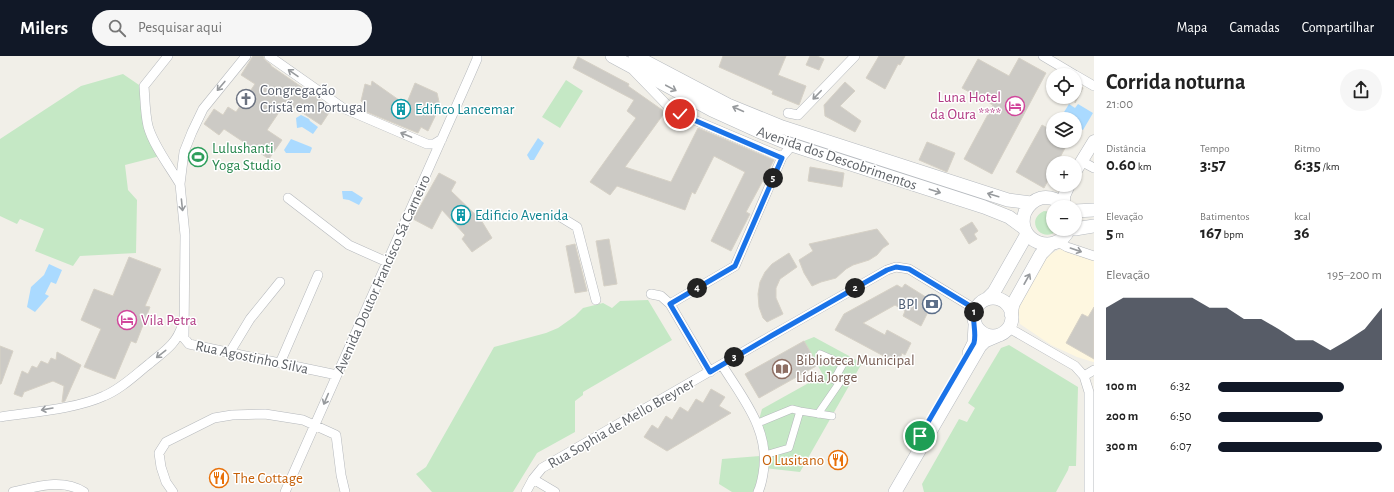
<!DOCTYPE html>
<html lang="pt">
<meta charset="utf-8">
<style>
:root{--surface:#fff;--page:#f6f6f6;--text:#222;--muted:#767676;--accent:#111827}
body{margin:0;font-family:"Alegreya Sans",sans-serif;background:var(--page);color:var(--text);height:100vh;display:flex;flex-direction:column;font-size:15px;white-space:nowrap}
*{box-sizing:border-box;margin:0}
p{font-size:13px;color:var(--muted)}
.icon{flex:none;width:22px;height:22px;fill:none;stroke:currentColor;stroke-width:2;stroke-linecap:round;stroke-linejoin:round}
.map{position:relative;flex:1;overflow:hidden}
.drawer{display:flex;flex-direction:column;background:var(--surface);width:300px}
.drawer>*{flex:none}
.fabs{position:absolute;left:1046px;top:12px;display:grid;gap:8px}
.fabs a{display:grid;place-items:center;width:36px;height:36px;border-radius:50%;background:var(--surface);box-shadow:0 1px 3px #0004;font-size:20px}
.pin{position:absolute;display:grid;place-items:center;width:34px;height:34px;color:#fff;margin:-17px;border:2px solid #fff;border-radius:50%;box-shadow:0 1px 4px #0007}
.km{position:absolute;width:20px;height:20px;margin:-10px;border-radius:50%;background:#222;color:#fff;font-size:11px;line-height:20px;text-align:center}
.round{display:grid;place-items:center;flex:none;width:42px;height:42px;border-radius:21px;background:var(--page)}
.head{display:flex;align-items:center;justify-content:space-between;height:68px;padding:0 12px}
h1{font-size:22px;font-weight:700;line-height:30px}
.stats{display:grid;grid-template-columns:repeat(3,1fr);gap:6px;height:68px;padding:4px 12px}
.stats div{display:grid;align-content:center}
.stats b{font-size:17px;font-weight:700}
.stats small{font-size:11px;font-weight:400}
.stats p{font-size:11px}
.chart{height:112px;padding:8px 12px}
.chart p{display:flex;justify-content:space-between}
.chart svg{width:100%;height:72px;margin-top:4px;fill:var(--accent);opacity:.7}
ul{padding:0 12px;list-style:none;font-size:13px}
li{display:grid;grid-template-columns:64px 48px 1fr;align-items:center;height:30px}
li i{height:10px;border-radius:5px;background:var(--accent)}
header{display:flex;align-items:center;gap:24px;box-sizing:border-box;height:56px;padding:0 20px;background:var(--accent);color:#fff}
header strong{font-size:19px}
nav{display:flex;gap:22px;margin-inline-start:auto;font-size:14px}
.search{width:280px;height:36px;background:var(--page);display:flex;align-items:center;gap:10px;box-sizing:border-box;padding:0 14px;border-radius:22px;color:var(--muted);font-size:15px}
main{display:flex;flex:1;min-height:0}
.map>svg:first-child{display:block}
</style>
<header>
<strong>Milers</strong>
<div class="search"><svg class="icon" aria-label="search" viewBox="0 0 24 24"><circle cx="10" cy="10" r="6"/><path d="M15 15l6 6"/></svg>Pesquisar aqui</div>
<nav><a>Mapa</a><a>Camadas</a><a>Compartilhar</a></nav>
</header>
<main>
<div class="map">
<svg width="1094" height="436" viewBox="0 0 1094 436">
<rect width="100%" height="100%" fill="#f1efe8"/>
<path fill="#fef7e0" d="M1060,193L1094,205V306H1093L1077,301L1051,289L1020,268L1017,251L1042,208L1050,198Z"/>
<path fill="#c5e8c5" d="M123,18L142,31L160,100L125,109L128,134L137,144L136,197L80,200L73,210L35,195L44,173L20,163L17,168L0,160V83L81,30Z
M566,24L583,35L560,72L542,61Z
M1044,155L1053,156V173H1058C1044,190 1023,165 1044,155Z
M648,244L672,284L583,336V339L575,345V376L537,397L513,436H432L416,418L426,411L494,291L546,277L558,272L575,260L583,252L603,247L612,252L620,245Z
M814,281L862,307L800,416L764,412L758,367L762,353L823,319L804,285Z
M1009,289L1078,331L1076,410H1069L1068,414L1056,436H924L922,428L959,363L967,366L975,352L968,347L1001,292Z
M760,400L759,417L754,436H732L719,428L722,403Z"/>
<path fill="#aadaff" d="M1069,48L1075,52L1078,48L1093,57L1083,74L1075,70V63H1064L1061,61Z
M301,59L309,63L310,65L318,71L313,78L302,71L297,72L296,62Z
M538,82L544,87L534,104H530L527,99Z
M291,83L311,91L312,92L310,97H286L284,94Z
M342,135H352L363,142L359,149L349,144L343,143Z
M49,208L62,214L56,228L51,226L45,238L49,240L35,256L27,251L31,231L44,219Z"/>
<path fill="#cccac5" stroke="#d6d1c6" d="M253,0H263L264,3L271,9V10L332,52L321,69L286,46L267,74L282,84L269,103L224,73L219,79L204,68L214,53L223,59L228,51L236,56L255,28L241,19Z
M723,0H786L778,19L806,30L799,49L772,38L773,35L719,11Z
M810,0H817L824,3L819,14L806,9Z
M879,0H905L900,9L898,8L885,33L866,22Z
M578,1L629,28L628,30L665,56L625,111L671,126L698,72L774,104L746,156L750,158L731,195L711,185L745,116L714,100L695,138L692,136L685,154L617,130L610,139L590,126L636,62L627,55L634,44L573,12Z
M1019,2L1046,17L992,118L964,103L993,49L962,32L978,3L1009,20Z
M372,25L406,49L415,27L437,37L440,50L428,75L421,71L418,77L362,54L364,48L361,45L365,28L371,30Z
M845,26L855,35L840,50L861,65L855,76L825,60L824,49Z
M1075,27L1083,32L1075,47Z
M1042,69L1053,75V85H1058L1056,87L1065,92L1057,107H1053V115L1044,132L1016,116Z
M927,86L955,97L947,116L919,104Z
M810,111L844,117L842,131L808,125Z
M439,117L456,126L451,135L481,164L492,182L472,196L462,183L465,179L442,154L432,173L413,163Z
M972,166L978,175L974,178L977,183L969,188L960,173Z
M877,173L889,188L883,192L877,199L869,204L853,209L846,213L836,222L821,226L812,230L804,217L799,204L813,195L809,188Z
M609,183L617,228L604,230L596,185Z
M575,188L587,235L575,237L566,190Z
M789,197L797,211L780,223L776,232V242L783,258L767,266L763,262L759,251L758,238L760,226L765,216L772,208Z
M129,201L161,213L145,250L150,251L136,287L131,285L115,323L84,311L101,273L81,264L94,233L113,240Z
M905,228L937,248L931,257L928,256L921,270L903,260L905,255L895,249L863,267L885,279L887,274L911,287L905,299L902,297L900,303L895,301L893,305L835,274L844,258L897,229L902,232Z
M1094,251V303L1066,287L1082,258L1088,261Z
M804,285L818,309L759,342L745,318Z
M0,290L13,295L1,328H0Z
M57,296L81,309L65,345L62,346L64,330L53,325L24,336L22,341L14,338L22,315L28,318L32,310L37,312L41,305L48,308L51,302L56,304Z
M711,333L725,341L719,350L731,357L667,395L644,381L652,369L658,373L666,360L672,364L680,351L688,356L696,343L703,347Z"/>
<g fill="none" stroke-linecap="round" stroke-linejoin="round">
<g stroke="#b5b8bc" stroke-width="8">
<path id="pedestrian" d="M818,358L840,326L834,324L843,308L820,298
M758,367L792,353L800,355
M765,399L789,392L800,355L832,360"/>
</g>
<g stroke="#b5b8bc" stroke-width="10">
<path id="minor" d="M168,0L144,30C145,43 145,57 148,70C153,89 170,111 180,128
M246,0L203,53L192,76L184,96L180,128L185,179L184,282L189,288L337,319
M269,0L343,52L427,88H434L442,83
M1043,0L1075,19
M634,15L666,48L680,58L782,101
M1075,19L1094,30
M788,57L798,59L855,0
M1081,105L1094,112
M288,142L349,189L387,206
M559,160L577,171L596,244
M1058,186L1067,191L1094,200
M651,238L661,240L670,248L710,316
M670,248L735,210L782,101L792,89
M1009,272L1075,310L1084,320L1089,336V436
M230,296L250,263L280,226
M280,307L318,219
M722,309C743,343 771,375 763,418C762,424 761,430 758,436
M1084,320L1094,314
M0,361C32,356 76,353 104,340C121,333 135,319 149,308C163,296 176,289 182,270
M533,423L555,436
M13,436C36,431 62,422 84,436
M173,436L166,426L161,411L159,397L166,386L214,362L232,359L265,358L303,364L336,379L341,419L345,436
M285,436L471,17L477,3V0
M526,436L533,423L542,412L771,280L887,214L896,211L909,213L975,253"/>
</g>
<g stroke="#b5b8bc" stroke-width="13">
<path id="tertiary" d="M1075,116L1094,85
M1064,149V140L1069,129"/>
</g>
<g stroke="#b6babf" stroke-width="14">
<path id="secondary" d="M612,0L712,54L765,78L792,89L829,101L984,151L1009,161L1024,172
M635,0L728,49L782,71L1008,144L1031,147
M1065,151C1059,144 1050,140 1041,142C1034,144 1028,150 1025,156C1014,185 1056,202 1069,173
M1075,155L1094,154
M1075,173L1094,170
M974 261a19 19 0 1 1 38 0a19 19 0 1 1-38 0Z
M987,243L994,236L1027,178
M1011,258L1013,248L1041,198L1051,188
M969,297L974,287L975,270
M895,436L980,290L985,285L999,279"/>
</g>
<use href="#pedestrian" stroke="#fff" stroke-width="7"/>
<use href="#minor" stroke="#fff" stroke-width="9"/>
<use href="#tertiary" stroke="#fff" stroke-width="12"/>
<use href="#secondary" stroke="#fff" stroke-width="13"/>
</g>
<defs><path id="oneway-shaft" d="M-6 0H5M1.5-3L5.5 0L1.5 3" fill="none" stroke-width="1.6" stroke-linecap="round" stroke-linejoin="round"/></defs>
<g stroke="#979a9d">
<use href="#oneway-shaft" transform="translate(293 17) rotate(-145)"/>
<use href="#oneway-shaft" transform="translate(221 30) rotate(130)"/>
<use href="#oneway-shaft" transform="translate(671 32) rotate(28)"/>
<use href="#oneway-shaft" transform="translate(817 39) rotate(134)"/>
<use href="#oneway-shaft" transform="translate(738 53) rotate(-156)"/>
<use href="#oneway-shaft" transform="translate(406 79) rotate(-157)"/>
<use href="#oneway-shaft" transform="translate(935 135) rotate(18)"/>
<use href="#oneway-shaft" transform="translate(993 139) rotate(-163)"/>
<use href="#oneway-shaft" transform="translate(182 149) rotate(84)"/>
<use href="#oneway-shaft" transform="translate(1076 194) rotate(19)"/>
<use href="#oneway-shaft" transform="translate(1027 223) rotate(-61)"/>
<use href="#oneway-shaft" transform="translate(161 298) rotate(142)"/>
<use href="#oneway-shaft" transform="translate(326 343) rotate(113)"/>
<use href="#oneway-shaft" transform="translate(47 353) rotate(170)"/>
</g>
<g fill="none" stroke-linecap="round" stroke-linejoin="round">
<g stroke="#fff" stroke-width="8">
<path id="route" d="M680,58L782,102L735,210L670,248L710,316L771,280L887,214L896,211L909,213L975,253C971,264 977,275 974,287L920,380"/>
</g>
<use href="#route" stroke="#1a73e8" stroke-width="5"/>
</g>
<defs>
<g id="church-ring" transform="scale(1)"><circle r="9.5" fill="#fff" stroke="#6b7280" stroke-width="1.5"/><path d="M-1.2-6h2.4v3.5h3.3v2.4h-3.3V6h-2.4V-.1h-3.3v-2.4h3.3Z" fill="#6b7280"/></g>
<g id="hotel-ring" transform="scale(1)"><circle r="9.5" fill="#fff" stroke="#d1479c" stroke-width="1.5"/><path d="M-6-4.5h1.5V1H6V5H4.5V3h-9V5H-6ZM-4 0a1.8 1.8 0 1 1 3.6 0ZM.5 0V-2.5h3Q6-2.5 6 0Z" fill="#d1479c"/></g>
<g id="building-ring" transform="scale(1)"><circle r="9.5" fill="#fff" stroke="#0f9aa8" stroke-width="1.5"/><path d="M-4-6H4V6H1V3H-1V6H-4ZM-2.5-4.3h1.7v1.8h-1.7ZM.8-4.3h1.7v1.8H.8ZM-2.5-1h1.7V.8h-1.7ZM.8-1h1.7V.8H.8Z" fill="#0f9aa8"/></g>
<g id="stadium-ring" transform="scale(1)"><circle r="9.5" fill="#fff" stroke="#2e9e5b" stroke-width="1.5"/><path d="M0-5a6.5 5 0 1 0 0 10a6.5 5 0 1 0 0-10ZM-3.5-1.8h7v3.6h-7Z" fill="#2e9e5b"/></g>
<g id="bank-ring" transform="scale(1)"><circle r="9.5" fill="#fff" stroke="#5c6f8a" stroke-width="1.5"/><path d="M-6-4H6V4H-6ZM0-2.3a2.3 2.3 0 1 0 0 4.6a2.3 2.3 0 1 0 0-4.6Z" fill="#5c6f8a"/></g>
<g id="library-ring" transform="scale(1)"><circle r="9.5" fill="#fff" stroke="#8d6e63" stroke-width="1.5"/><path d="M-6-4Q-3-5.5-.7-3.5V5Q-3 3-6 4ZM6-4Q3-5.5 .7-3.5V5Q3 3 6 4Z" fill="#8d6e63"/></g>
<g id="restaurant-ring" transform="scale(1)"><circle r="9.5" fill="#fff" stroke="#e8710a" stroke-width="1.5"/><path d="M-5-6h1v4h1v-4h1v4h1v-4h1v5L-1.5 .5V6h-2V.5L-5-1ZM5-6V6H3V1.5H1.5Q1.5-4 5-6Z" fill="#e8710a"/></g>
</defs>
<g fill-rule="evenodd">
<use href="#church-ring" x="246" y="43"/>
<use href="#hotel-ring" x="1015" y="50"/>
<use href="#building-ring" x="401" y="53"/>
<use href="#stadium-ring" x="198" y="101"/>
<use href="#building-ring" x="461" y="159"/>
<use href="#bank-ring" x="932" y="248"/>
<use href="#hotel-ring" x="127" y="264"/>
<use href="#library-ring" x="782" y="313"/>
<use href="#restaurant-ring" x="838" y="404"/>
<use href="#restaurant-ring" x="219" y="422"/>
</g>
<g text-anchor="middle" stroke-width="3" stroke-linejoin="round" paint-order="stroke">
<g font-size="15" fill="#5b616d" stroke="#fff" text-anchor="start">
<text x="260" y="39">Congregação<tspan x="260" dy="17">Cristã em Portugal</tspan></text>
</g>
<g font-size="15" fill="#b23c85" stroke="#fff" text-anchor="end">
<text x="1001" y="46">Luna Hotel<tspan x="1001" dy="17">da Oura ****</tspan></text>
<text x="141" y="269" text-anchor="start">Vila Petra</text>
</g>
<g font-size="15" fill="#0d838f" stroke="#fff" text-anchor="start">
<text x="415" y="58">Edifico Lancemar</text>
<text x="475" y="164">Edificio Avenida</text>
</g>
<g font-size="15" fill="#27864d" stroke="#fff" text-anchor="start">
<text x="212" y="97">Lulushanti<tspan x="212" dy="17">Yoga Studio</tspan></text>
</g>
<g font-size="15" fill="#5f6368" stroke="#fff">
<text transform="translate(837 102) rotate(19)" y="5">Avenida dos Descobrimentos</text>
<text transform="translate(382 218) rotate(-66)" y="5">Avenida Doutor Francisco Sá Carneiro</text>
<text transform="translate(252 301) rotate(12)" y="5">Rua Agostinho Silva</text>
<text transform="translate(621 367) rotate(-30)" y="5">Rua Sophia de Mello Breyner</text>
</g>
<g font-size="15" fill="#4e5e75" stroke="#fff" text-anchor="end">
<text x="918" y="253">BPI</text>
</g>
<g font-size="15" fill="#785e54" stroke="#fff" text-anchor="start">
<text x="796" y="309">Biblioteca Municipal<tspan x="796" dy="17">Lídia Jorge</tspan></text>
</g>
<g font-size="15" fill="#c56008" stroke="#fff" text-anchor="end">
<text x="824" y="409">O Lusitano</text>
<text x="233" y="427" text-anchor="start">The Cottage</text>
</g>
</g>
</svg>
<div class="fabs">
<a><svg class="icon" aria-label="locate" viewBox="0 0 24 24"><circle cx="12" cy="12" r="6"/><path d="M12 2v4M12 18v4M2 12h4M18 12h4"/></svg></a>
<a><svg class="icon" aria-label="layers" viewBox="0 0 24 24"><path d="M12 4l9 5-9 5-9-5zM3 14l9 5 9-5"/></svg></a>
<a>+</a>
<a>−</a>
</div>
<div class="pin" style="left:920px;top:380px;background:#1e9e55"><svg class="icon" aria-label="arrive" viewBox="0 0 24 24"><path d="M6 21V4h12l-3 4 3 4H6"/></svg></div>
<div class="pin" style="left:680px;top:58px;background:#d93025"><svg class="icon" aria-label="check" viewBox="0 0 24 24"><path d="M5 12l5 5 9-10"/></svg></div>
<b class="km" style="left:974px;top:256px">1</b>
<b class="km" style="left:855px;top:232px">2</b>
<b class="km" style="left:734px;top:301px">3</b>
<b class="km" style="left:697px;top:232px">4</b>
<b class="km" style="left:773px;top:122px">5</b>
</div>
<section class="drawer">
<div class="head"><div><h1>Corrida noturna</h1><p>21:00</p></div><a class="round"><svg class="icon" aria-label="share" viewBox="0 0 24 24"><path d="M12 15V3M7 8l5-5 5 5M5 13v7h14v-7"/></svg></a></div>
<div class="stats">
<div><p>Distância</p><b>0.60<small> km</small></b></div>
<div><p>Tempo</p><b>3:57</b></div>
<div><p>Ritmo</p><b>6:35<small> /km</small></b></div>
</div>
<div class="stats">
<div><p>Elevação</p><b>5<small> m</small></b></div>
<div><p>Batimentos</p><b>167<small> bpm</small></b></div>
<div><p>kcal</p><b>36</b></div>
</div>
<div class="chart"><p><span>Elevação</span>195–200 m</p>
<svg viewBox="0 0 160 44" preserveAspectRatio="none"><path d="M0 44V12L10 6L20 6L30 6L40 6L50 6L60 12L70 12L80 19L90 19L100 25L110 32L120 32L130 38L140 32L150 25L160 12V44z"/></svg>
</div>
<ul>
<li><b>100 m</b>6:32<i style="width:77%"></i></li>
<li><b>200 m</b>6:50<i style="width:64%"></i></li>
<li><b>300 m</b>6:07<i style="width:100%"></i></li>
</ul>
</section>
</main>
